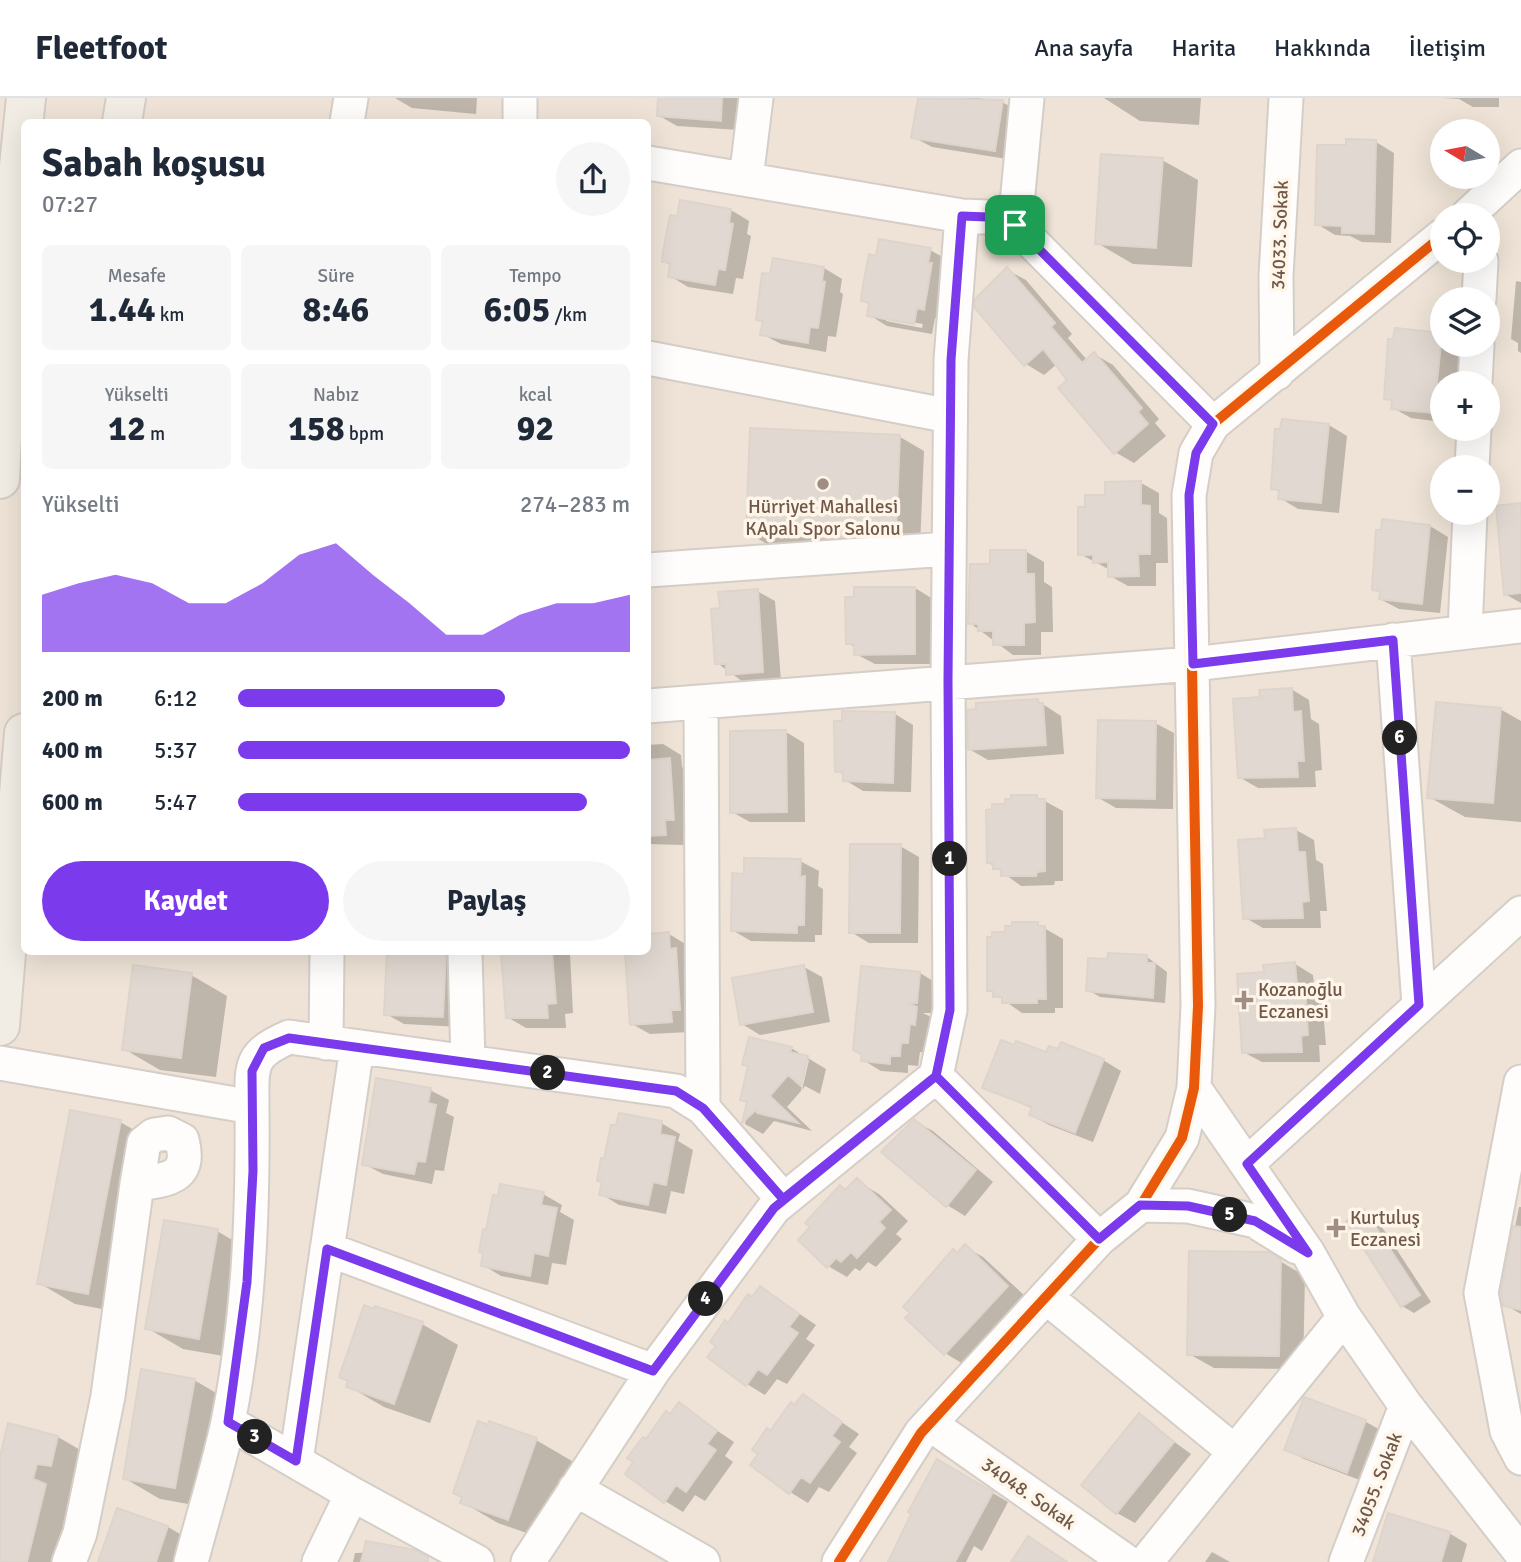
<!DOCTYPE html>
<html lang="tr">
<meta charset="utf-8">
<style>
:root{--surface:#fff;--page:#f6f6f7;--text:#1f2937;--muted:#747a83;--line:#e0e1e3;--accent:#7c3aed}
body{margin:0;font-family:Signika,sans-serif;background:var(--page);color:var(--text);height:100vh;display:flex;flex-direction:column;font-size:26px;white-space:nowrap}
*{box-sizing:border-box;margin:0}
p{font-size:23px;color:var(--muted)}
.icon{flex:none;width:38px;height:38px;fill:none;stroke:currentColor;stroke-width:2;stroke-linecap:round;stroke-linejoin:round}
.map{position:relative;flex:1;overflow:hidden}
.side{position:absolute;left:21px;top:21px;width:630px;height:836px;display:flex;flex-direction:column;background:var(--surface);border-radius:10px;box-shadow:0 7px 28px #0002}
.side>*{flex:none}
.needle{width:46px;rotate:280deg}
.buttons{position:absolute;left:1430px;top:21px;display:grid;gap:14px}
.buttons a{display:grid;place-items:center;width:70px;height:70px;border-radius:50%;background:var(--surface);box-shadow:0 7px 28px #0002;font-size:35px}
.pin{position:absolute;display:grid;place-items:center;width:60px;height:60px;color:#fff;margin:-30px;border-radius:14px;box-shadow:0 4px 10px #0006}
.km{position:absolute;width:35px;height:35px;margin:-18px;border-radius:50%;background:#222;color:#fff;font-size:19px;line-height:35px;text-align:center}
.round{display:grid;place-items:center;flex:none;width:74px;height:74px;border-radius:37px;background:var(--page)}
.overview{display:flex;align-items:center;justify-content:space-between;height:119px;padding:0 21px}
h1{font-size:38px;font-weight:700;line-height:52px}
.metrics{display:grid;grid-template-columns:repeat(3,1fr);gap:10px;height:119px;padding:7px 21px}
.metrics div{display:grid;align-content:center;border-radius:10px;background:var(--page);text-align:center}
.metrics b{font-size:35px;font-weight:700}
.metrics small{font-size:19px;font-weight:400}
.metrics p{font-size:19px}
.chart{height:196px;padding:14px 21px}
.chart p{display:flex;justify-content:space-between}
.chart svg{width:100%;height:126px;margin-top:7px;fill:var(--accent);opacity:.7}
.primary-button{display:flex;gap:14px;margin-top:auto;padding:14px 21px}
.primary-button a{flex:1;height:80px;border-radius:42px;background:var(--accent);color:#fff;font-size:28px;font-weight:700;line-height:80px;text-align:center}
.primary-button a+a{background:var(--page);color:var(--text)}
ul{padding:0 21px;list-style:none;font-size:23px}
li{display:grid;grid-template-columns:112px 84px 1fr;align-items:center;height:52px}
li i{height:18px;border-radius:9px;background:var(--accent)}
header{display:flex;align-items:center;gap:42px;box-sizing:border-box;height:98px;padding:0 35px;background:var(--surface);border-bottom:2px solid var(--line)}
header strong{font-size:33px}
nav{display:flex;gap:38px;margin-inline-start:auto;font-size:24px}
.map>svg:first-child{display:block}
</style>
<header>
<strong>Fleetfoot</strong>
<nav><a>Ana sayfa</a><a>Harita</a><a>Hakkında</a><a>İletişim</a></nav>
</header>
<div class="map">
<svg width="1521" height="1464" viewBox="0 0 1521 1464">
<rect width="100%" height="100%" fill="#f5f1e9"/>
<path fill="#eee3d6" fill-rule="evenodd" d="M0,0H1521V1464H0ZM24,24H648V854H24ZM1442,33H1488V79H1442ZM1442,117H1488V163H1442ZM1442,201H1488V247H1442ZM1442,285H1488V331H1442ZM1442,369H1488V415H1442Z"/>
<path fill="#0003" fill-rule="evenodd" d="M395,0H477L476,16L412,10Z
M660,0H741L739,32L677,28L658,17Z
M920,0H978L1002,4L1020,14L1013,62L932,49L913,39Z
M1104,0H1201L1199,27L1140,23Z
M1442,0H1499V9H1473L1459,1Z
M1376,44L1394,55L1391,145L1362,144L1350,138L1335,137L1317,126L1348,49Z
M1162,62L1198,82L1192,169L1133,166L1097,145Z
M681,104L731,112L749,123L747,136L751,138L743,181L736,180L733,196L688,189L670,178L671,168L664,163Z
M930,152L948,162L942,221L935,220L932,236L887,228L869,217L870,207L863,202L878,160ZM886,220L923,226L922,230L886,223Z
M824,170L842,181L840,194L843,196L836,239L828,238L826,254L781,246L762,236L764,225L757,221L771,178Z
M1007,172L1026,182L1072,236L1068,240L1087,262L1094,256L1113,267L1159,321L1155,325L1166,338L1134,365L1115,354L1057,266L1044,277L1026,266Z
M1516,183L1521,184V255L1518,253V245L1511,241Z
M1396,232L1442,237V247L1461,248L1457,285H1442V324L1411,320L1393,310L1394,304L1386,300Z
M1329,327L1347,338L1339,415L1298,411L1280,400V394L1273,390Z
M900,339L924,353L920,449H772L748,435Z
M1141,385L1159,395V415L1167,420L1168,465H1156V488H1128L1110,478V472L1080,456L1107,399Z
M1521,407V505L1505,496Z
M1430,428L1448,439L1440,515L1399,511L1380,501L1381,495L1374,491Z
M1025,453L1044,464V484L1052,489L1053,534H1041V557H1013L970,525L992,468Z
M915,490L933,501V566H875L856,556V550L848,545Z
M757,493L775,503L781,583L746,586L717,565L721,512Z
M1291,591L1309,602L1311,621L1319,626L1322,672L1315,673L1316,689L1258,690L1239,679L1262,601Z
M1038,603L1061,618L1064,656L988,662L969,651Z
M1500,611L1521,623V724L1465,719L1429,699Z
M895,616L913,627L911,694L863,693L845,682V677L836,673Z
M1155,625L1174,635L1173,711L1116,710L1097,699Z
M786,634L804,645L805,724H750L732,714Z
M663,646L681,657L682,669L688,673L691,731L683,732L684,747L648,746V647Z
M1037,699L1063,713V783H1055L1054,787L1021,788L988,764L1006,708Z
M1296,732L1314,742L1316,762L1323,766L1327,813H1320L1321,830H1263L1244,819L1266,741Z
M900,748L919,759L918,845H869L851,834Z
M800,763L819,773L818,788L823,791L822,837H815V844L751,843L732,832L746,778Z
M1037,826L1063,841V910H1055V915H1022L989,892L1007,835Z
M669,836L687,847L690,934L650,936L632,926L627,854H648V842Z
M388,854H464L461,929L404,926L386,916Z
M503,854L570,856L573,915L565,916L566,930H526L507,919Z
M1147,859L1167,874L1165,905L1100,899L1088,892Z
M1295,866L1313,877L1315,896L1322,900L1326,947H1319L1320,964H1262L1243,954L1266,876Z
M804,869L822,879L830,924L760,937L742,926Z
M920,875L938,886L935,915H923L935,921L933,936H928L926,955L920,954L918,968L908,967V975L881,973L863,962Z
M191,877L227,898L216,979L160,972L124,951Z
M791,950L826,971L820,996L805,988L802,992L809,962H806L801,993L787,1009L812,1033L774,1023L763,1036L745,1026L749,1005L742,1001L749,969L744,966Z
M1047,957L1103,962L1121,973L1093,1044L1049,1027L1031,1017L1033,1011L985,989Z
M430,992L449,1002L446,1015L454,1019L444,1073L435,1072L432,1086L383,1076L364,1066Z
M914,1023L933,1033L993,1084L965,1118L947,1107Z
M120,1024L157,1045L124,1215L75,1206L39,1185Z
M661,1025L680,1036L678,1043L693,1052L684,1096L671,1093L666,1116L619,1107L601,1096L606,1063Z
M860,1085L879,1096L908,1123L896,1136L902,1141L876,1169L868,1164L860,1173L855,1170L847,1179L828,1168L847,1093Z
M543,1096L562,1107L560,1114L574,1122L566,1167L552,1165L548,1187L501,1178L483,1167Z
M1519,1109H1521V1216L1505,1207L1502,1195Z
M1364,1113L1376,1120L1431,1204L1414,1215L1402,1208Z
M217,1133L253,1154L235,1260L183,1251L147,1230Z
M965,1149L983,1159L1026,1199L963,1266L945,1255L958,1156Z
M1268,1156L1305,1178L1303,1271L1214,1270L1189,1256Z
M761,1190L816,1227L806,1241L815,1247L787,1286L777,1281L765,1297L747,1286L729,1227Z
M376,1210L422,1226L458,1247L430,1325L384,1309L348,1288Z
M194,1282L230,1303L211,1410L160,1401L124,1380Z
M803,1298L859,1336L849,1349L857,1355L829,1394L819,1389L808,1405L790,1394L771,1335Z
M1305,1301L1366,1324L1384,1334L1365,1384L1304,1361L1286,1351Z
M679,1307L734,1344L725,1358L733,1364L705,1403L695,1397L683,1414L665,1403L646,1343Z
M1139,1318L1191,1356L1135,1425L1117,1415Z
M10,1327L58,1339L94,1360L87,1388L73,1385L69,1401L82,1408L68,1464H0V1365Z
M536,1342L572,1363L544,1441L498,1425L462,1404Z
M938,1363L1008,1404L982,1453L974,1448L966,1464H890Z
M118,1412L168,1429L204,1450L199,1464H100Z
M1449,1435L1467,1446L1462,1464H1375Z
M410,1453L429,1464H353L355,1455Z
M1212,1454L1230,1464H1205Z"/>
<path fill="#e1d9d1" stroke="#ded4cb" stroke-width="2" d="M658,0H722L721,23L657,18Z
M918,0L1003,2L995,53L911,40Z
M1346,41L1376,42L1374,136L1342,135V128L1315,127L1317,47H1346Z
M1101,56L1163,60L1156,150L1095,146Z
M680,102L731,111L729,125L733,126L725,172L718,171L715,187L668,179L670,165L662,164L663,153L670,117L677,118Z
M879,141L931,150L928,165H932L924,212L917,210L914,226L867,218L869,205L861,203L862,193L869,156L876,158Z
M773,160L824,169L822,183L825,184L818,230L810,229L808,245L760,237L763,223L756,222L762,175L770,176Z
M1007,169L1055,225L1051,229L1082,265L1094,254L1142,310L1138,314L1148,326L1114,356L1058,290L1067,282L1043,251L1024,268L974,209L975,201Z
M1395,230L1442,235L1434,315L1391,311L1392,302L1384,301L1388,241H1393Z
M1282,321L1329,326L1321,405L1278,401L1279,392L1271,391L1275,331H1280Z
M750,330L900,337L896,435L834,440L746,436Z
M1141,383V407L1150,408V456H1138L1139,478L1108,479V464L1093,465V457H1078V409H1085V397H1105V384Z
M1521,405V495L1504,497L1496,408Z
M1382,421L1430,427L1422,506L1379,501L1380,493L1372,492L1376,432H1381Z
M990,452H1026V476H1034L1035,524L1024,525V547H993V533H978V526H968L970,466H990Z
M854,489H915V556L854,557V546H846L845,499H854Z
M758,491L763,574L726,577V566H715L711,511L720,510L718,494Z
M1292,590L1293,614L1301,613L1304,663H1297L1298,679L1238,680L1233,601L1260,599L1259,592Z
M1038,601L1039,606L1043,605L1046,647L968,652L967,612L976,611V605Z
M1436,604L1501,610L1493,705L1427,700Z
M842,613L895,614L893,685L843,683V674H835L834,623H842Z
M1098,622L1156,623L1155,701L1096,700Z
M786,632L787,714L730,715V633Z
M670,660L674,722H665L666,737L648,738V662Z
M1011,697H1037V701H1045V773L1037,774L1036,778H1001V771H993V765H987L986,712L992,711V706H1005V701H1011Z
M1296,730L1298,754H1305L1309,803L1302,804L1303,820L1243,821L1238,742L1265,740L1264,732Z
M850,746H901L900,835H849Z
M744,760L801,761L800,779L805,778L804,827H797V835L731,833L732,775L744,776Z
M1012,824H1038V828H1045L1046,901H1037V905H1002V899H993V893H987V839H992V834H1005V828H1012Z
M669,834L670,851L676,850L680,912H671L672,924L630,927L625,854H648V836Z
M387,854H446L443,919L384,917Z
M501,854H552L556,905L547,906L548,920H506Z
M1108,855L1147,857V865H1155L1153,900L1086,893L1088,860L1107,861Z
M1295,864L1297,889L1305,888L1308,937L1301,938L1302,954L1242,955L1237,876L1264,874L1263,867Z
M133,867L192,875L181,960L122,952Z
M804,867L813,914L740,927L732,880Z
M861,868L920,874L917,905H907L917,909L915,927L910,926L908,945H901L900,958H890V966L861,963L862,957L853,952Z
M749,939L792,949L790,954L808,958L801,988L788,977L770,998L798,1025L757,1015L756,1012L742,1025L747,1004L740,1002L748,968L742,967Z
M1001,942L1014,947L1016,943L1046,954L1049,948L1058,951L1061,944L1104,961L1075,1035L1029,1017L1032,1009L982,990Z
M376,980L431,990L428,1005L436,1007L425,1064L417,1063L414,1076L362,1067Z
M70,1012L121,1022L88,1196L37,1186Z
M619,1015L662,1023L660,1036L675,1039L666,1087L653,1084L648,1107L599,1097L602,1084L597,1083L601,1060L604,1061L611,1027H616Z
M914,1021L976,1072L946,1109L881,1054Z
M857,1080L891,1112L879,1124L885,1130L857,1160L851,1154L841,1164L836,1160L827,1170L798,1142L810,1129L805,1125L840,1087L845,1092Z
M500,1086L544,1094L541,1107L557,1110L548,1158L534,1155L530,1178L481,1168L483,1155L479,1154L483,1131L486,1132L493,1097L498,1098Z
M1364,1111L1420,1197L1401,1209L1346,1123Z
M164,1122L218,1131L199,1241L145,1231Z
M1513,1128L1521,1129V1212L1503,1208L1501,1195Z
M965,1146L1008,1188L944,1257L905,1220L910,1215L903,1209L953,1151L957,1155Z
M1189,1153L1269,1154L1281,1162L1279,1258L1187,1257Z
M760,1188L799,1216L789,1229L798,1235L767,1277L758,1271L746,1288L707,1259L716,1248L710,1244L725,1222L728,1225L748,1196L752,1199Z
M364,1207L374,1211L375,1208L423,1224L394,1306L346,1289L348,1283L339,1279Z
M141,1271L195,1281L175,1390L123,1381Z
M803,1296L842,1324L832,1338L840,1344L810,1385L801,1379L789,1396L750,1367L758,1356L752,1352L767,1330L770,1333L791,1304L794,1307Z
M1304,1299L1366,1322L1347,1375L1284,1352Z
M679,1304L717,1333L707,1346L716,1352L686,1394L676,1387L664,1405L625,1376L633,1364L627,1360L643,1339L646,1341L666,1313L670,1316Z
M1139,1315L1174,1344L1116,1416L1081,1387Z
M478,1323L488,1327L489,1323L537,1340L508,1422L460,1405L462,1399L453,1395Z
M8,1325L58,1338L51,1368L37,1366L33,1381L46,1386L27,1464H0V1358Z
M937,1361L993,1394L955,1464H888L911,1416L908,1414Z
M117,1410L168,1428L156,1464H98Z
M1388,1415L1450,1434L1441,1464H1373Z
M1028,1438L1067,1464H1011Z
M366,1443L415,1452L428,1459V1464H361Z"/>
<g fill="none" stroke-linecap="round" stroke-linejoin="round">
<g stroke="#d4cec7" stroke-width="37">
<path id="minor" d="M520,0V24
M347,24L351,0
M648,65L962,118L987,119L1015,127L1213,326
M746,81L756,0
M1468,117L1521,68
M962,118L951,262L948,583L950,912L936,978L1099,1141
M1015,127L1027,0
M1479,201L1481,163
M648,260L950,318
M1277,275L1276,178L1286,0
M1475,285L1477,247
M1472,369L1474,331
M648,472L948,451
M1465,534L1470,415
M1393,542L1419,907
M701,604L703,1010
M648,608L1193,566L1521,528
M465,854L468,964
M326,945L327,854
M0,965L252,1009C252,968 248,957 289,939L676,993L703,1010L783,1101
M1521,984L1481,1195L1507,1333L1521,1360
M1194,990L1308,1155L1344,1219L1406,1308L1521,1455
M168,1035L182,1042C192,1080 168,1082 137,1086L144,1045L154,1037Z
M1247,1066L1521,815
M1141,1107L1188,1108L1255,1123L1297,1149
M327,1151L653,1273
M1046,1199L1235,1354
M228,1324L352,1396L477,1464
M930,1326L1127,1464
M296,1363L357,949
M575,1391L703,1464
M69,1464L80,1435L108,1298L137,1086
M191,1464C203,1418 218,1371 228,1324C249,1221 253,1114 252,1009
M319,1464L352,1396
M528,1464L653,1273L774,1110L936,978
M839,1464L921,1335L1099,1141L1141,1107L1182,1040L1194,990L1198,908L1189,397L1196,355L1213,326L1442,138
M1146,1464L1344,1219
M1346,1464L1406,1308"/>
</g>
<g stroke="#d4ccc5" stroke-width="42">
<path id="major" d="M122,24L126,0
M0,381L11,146L26,0
M0,928L24,635"/>
</g>
<use href="#minor" stroke="#fefdfc" stroke-width="33"/>
<use href="#major" stroke="#f1ede5" stroke-width="38"/>
<g stroke="#fef6e9" stroke-width="15">
<path id="cycleway" d="M962,118L951,262L948,583L950,912L936,978L1099,1141
M839,1464L921,1335L1099,1141L1141,1107L1182,1040L1194,990L1198,908L1189,397L1196,355L1213,326L1442,138"/>
</g>
<use href="#cycleway" stroke="#e8590c" stroke-width="10"/>
</g>
<g fill="none" stroke-linecap="round" stroke-linejoin="round">
<g stroke="#fff" stroke-width="14">
<path id="route" d="M1015,127L987,119L962,118L951,262L948,583L950,912L936,978L783,1101L703,1010L676,993L289,940L264,950L252,973L253,1073L247,1184L228,1324L296,1363L327,1151L653,1273L774,1110L936,978L1099,1141L1140,1107L1188,1108L1255,1123L1308,1155L1247,1066L1419,907L1393,542L1193,566L1189,397L1196,355L1213,326L1015,127"/>
</g>
<use href="#route" stroke="#7c3aed" stroke-width="9"/>
</g>
<g fill="#a08e82" stroke="#fef6e9" stroke-width="2.5">
<circle cx="823" cy="386" r="7"/>
<path d="M1240.5 891.5h7v7h7v7h-7v7h-7v-7h-7v-7h7z"/>
<path d="M1332.5 1119.5h7v7h7v7h-7v7h-7v-7h-7v-7h7z"/>
</g>
<g text-anchor="middle" stroke-width="7" stroke-linejoin="round" paint-order="stroke">
<g font-size="19" fill="#72584a" stroke="#fef6e9">
<text transform="translate(1279 137) rotate(-88)" y="7">34033. Sokak</text>
<text transform="translate(1376 1386) rotate(-69)" y="7">34055. Sokak</text>
<text transform="translate(1029 1395) rotate(35)" y="7">34048. Sokak</text>
</g>
<g font-size="19" fill="#72584a" stroke="#fef6e9" text-anchor="start">
<text x="823" y="415" text-anchor="middle">Hürriyet Mahallesi<tspan x="823" dy="22">KApalı Spor Salonu</tspan></text>
<text x="1258" y="898">Kozanoğlu<tspan x="1258" dy="22">Eczanesi</tspan></text>
<text x="1350" y="1126">Kurtuluş<tspan x="1350" dy="22">Eczanesi</tspan></text>
</g>
</g>
</svg>
<div class="buttons">
<a><svg class="needle" viewBox="-14 -14 28 28"><path d="M0-13l5 13h-10z" fill="#e53935"/><path d="M0 13l5-13h-10z" fill="#747a83"/></svg></a>
<a><svg class="icon" aria-label="locate" viewBox="0 0 24 24"><circle cx="12" cy="12" r="6"/><path d="M12 2v4M12 18v4M2 12h4M18 12h4"/></svg></a>
<a><svg class="icon" aria-label="layers" viewBox="0 0 24 24"><path d="M12 4l9 5-9 5-9-5zM3 14l9 5 9-5"/></svg></a>
<a>+</a>
<a>−</a>
</div>
<div class="pin" style="left:1015px;top:127px;background:#1e9e55"><svg class="icon" aria-label="arrive" viewBox="0 0 24 24"><path d="M6 21V4h12l-3 4 3 4H6"/></svg></div>
<b class="km" style="left:950px;top:761px">1</b>
<b class="km" style="left:548px;top:975px">2</b>
<b class="km" style="left:255px;top:1339px">3</b>
<b class="km" style="left:706px;top:1201px">4</b>
<b class="km" style="left:1230px;top:1117px">5</b>
<b class="km" style="left:1400px;top:640px">6</b>
<section class="side">
<div class="overview"><div><h1>Sabah koşusu</h1><p>07:27</p></div><a class="round"><svg class="icon" aria-label="share" viewBox="0 0 24 24"><path d="M12 15V3M7 8l5-5 5 5M5 13v7h14v-7"/></svg></a></div>
<div class="metrics">
<div><p>Mesafe</p><b>1.44<small> km</small></b></div>
<div><p>Süre</p><b>8:46</b></div>
<div><p>Tempo</p><b>6:05<small> /km</small></b></div>
</div>
<div class="metrics">
<div><p>Yükselti</p><b>12<small> m</small></b></div>
<div><p>Nabız</p><b>158<small> bpm</small></b></div>
<div><p>kcal</p><b>92</b></div>
</div>
<div class="chart"><p><span>Yükselti</span>274–283 m</p>
<svg viewBox="0 0 160 44" preserveAspectRatio="none"><path d="M0 44V24L10 20L20 17L30 20L40 27L50 27L60 20L70 10L80 6L90 17L100 27L110 38L120 38L130 31L140 27L150 27L160 24V44z"/></svg>
</div>
<ul>
<li><b>200 m</b>6:12<i style="width:68%"></i></li>
<li><b>400 m</b>5:37<i style="width:100%"></i></li>
<li><b>600 m</b>5:47<i style="width:89%"></i></li>
</ul>
<div class="primary-button"><a>Kaydet</a><a>Paylaş</a></div>
</section>
</div>
